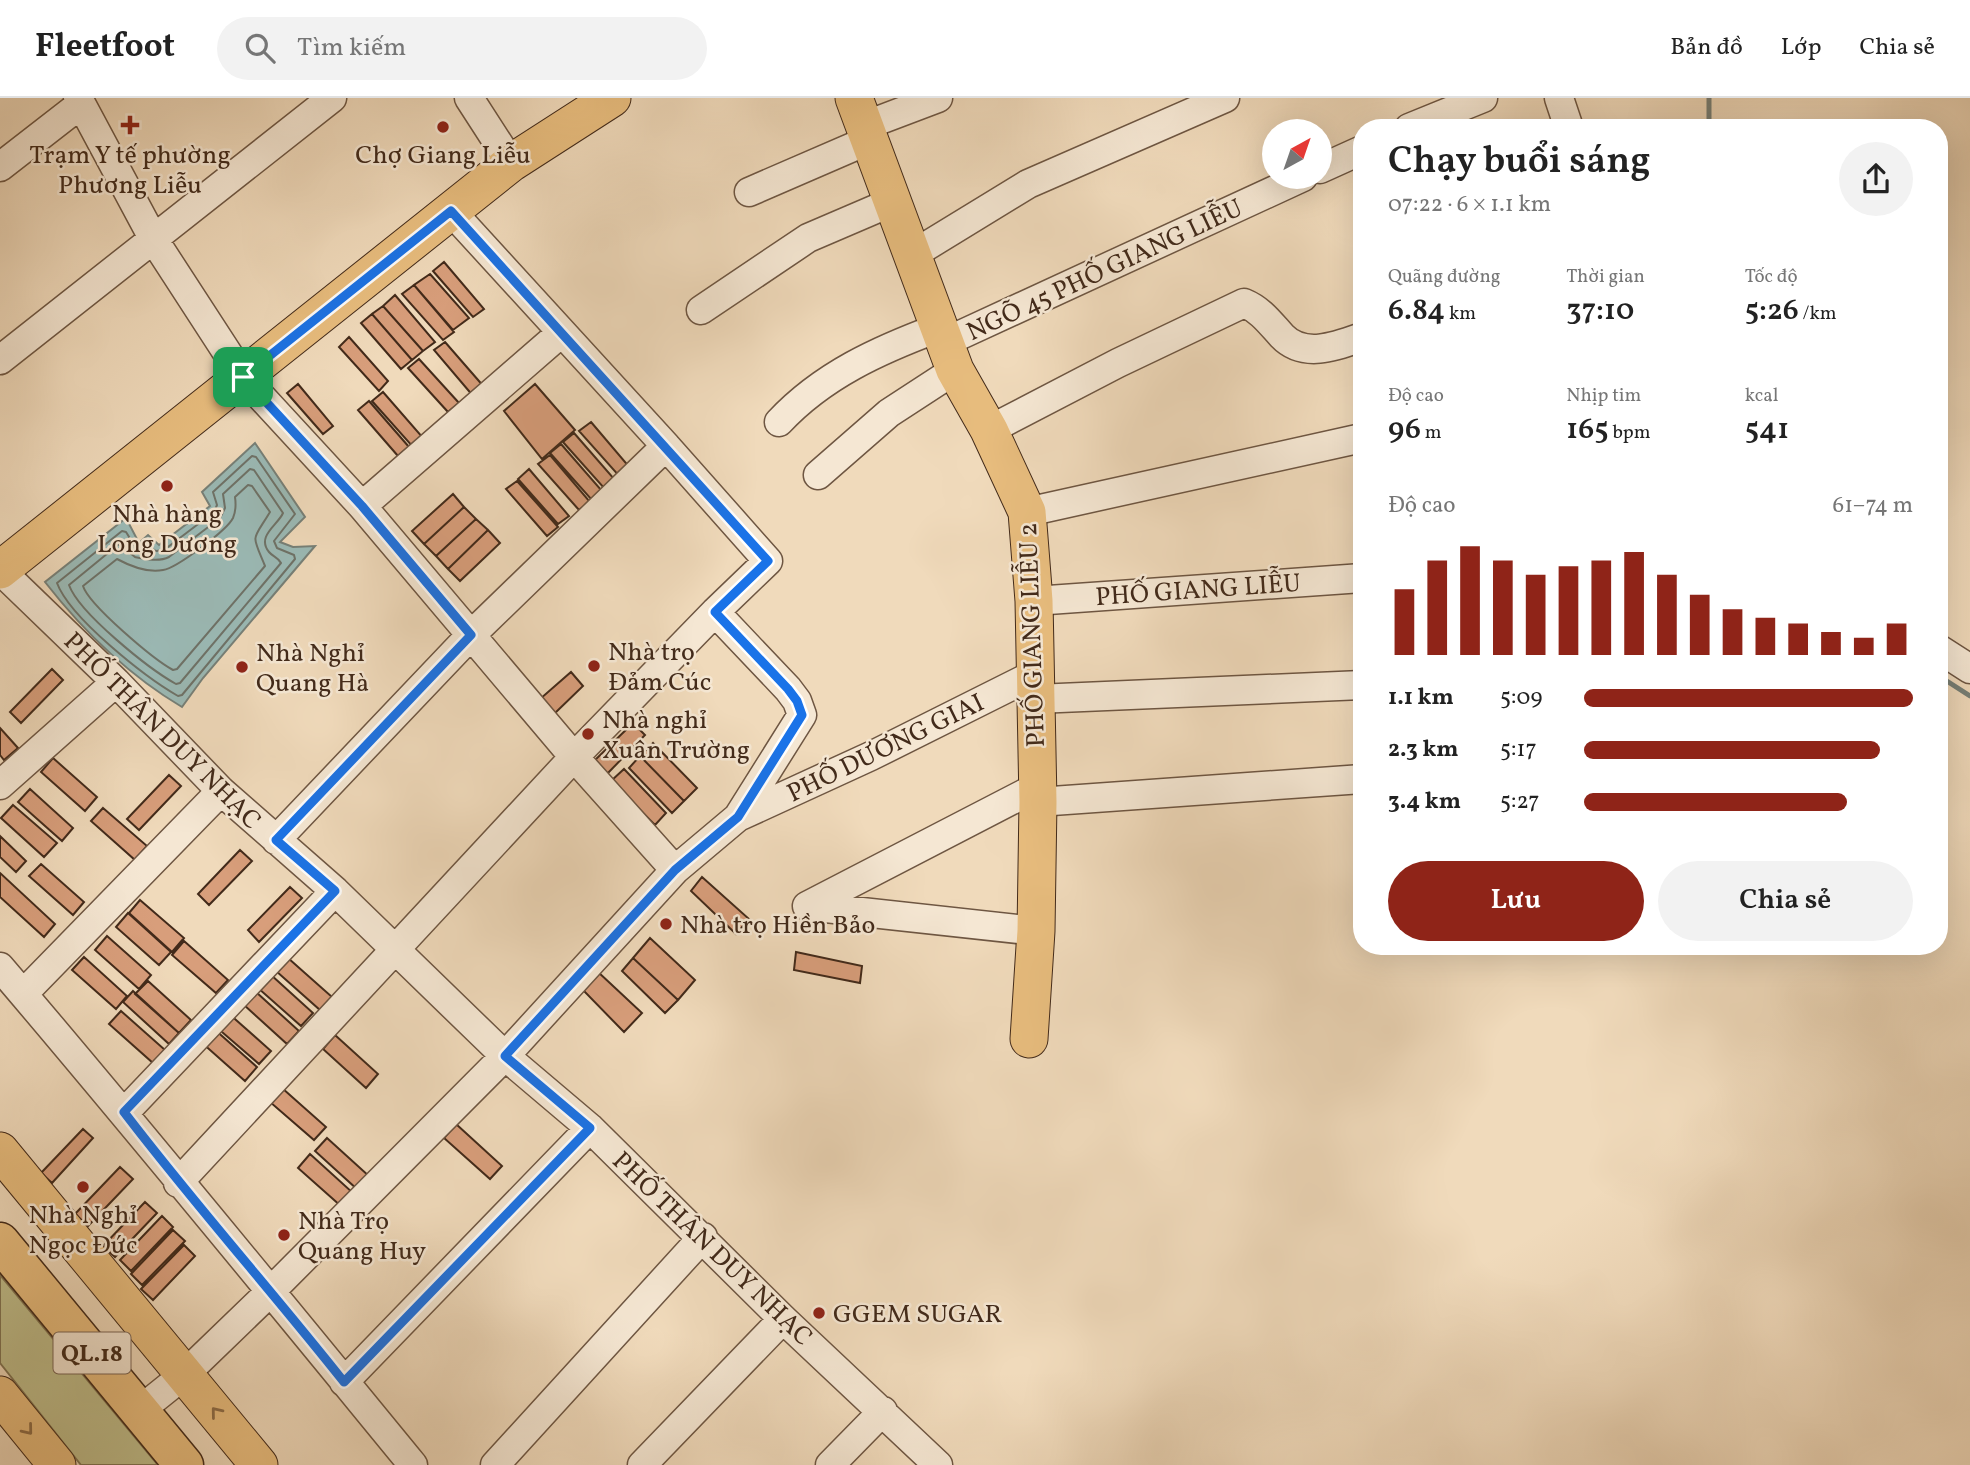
<!DOCTYPE html>
<html lang="vi">
<meta charset="utf-8">
<style>
:root{--surface:#fff;--page:#f2f2f2;--text:#222;--muted:#767676;--line:#e0e0e0;--accent:#8f2418}
body{margin:0;font-family:Vollkorn,serif;background:var(--page);color:var(--text);height:100vh;display:flex;flex-direction:column;font-size:26px;white-space:nowrap}
*{box-sizing:border-box;margin:0}
p{font-size:23px;color:var(--muted)}
.icon{flex:none;width:38px;height:38px;fill:none;stroke:currentColor;stroke-width:2;stroke-linecap:round;stroke-linejoin:round}
.map{position:relative;flex:1;overflow:hidden}
.sheet{position:absolute;left:1353px;top:21px;width:595px;height:836px;display:flex;flex-direction:column;background:var(--surface);border-radius:28px;box-shadow:0 7px 28px #0002}
.sheet>*{flex:none}
.needle{width:46px;rotate:40deg}
.fabs{position:absolute;left:1262px;top:21px;display:grid;gap:14px}
.fabs a{display:grid;place-items:center;width:70px;height:70px;border-radius:50%;background:var(--surface);box-shadow:0 7px 28px #0002;font-size:35px}
.pin{position:absolute;display:grid;place-items:center;width:60px;height:60px;color:#fff;margin:-30px;border-radius:14px;box-shadow:0 4px 10px #0006}
.round{display:grid;place-items:center;flex:none;width:74px;height:74px;border-radius:37px;background:var(--page)}
.head{display:flex;align-items:center;justify-content:space-between;height:119px;padding:0 35px}
h1{font-size:38px;font-weight:600;line-height:52px}
.metrics{display:grid;grid-template-columns:repeat(3,1fr);gap:10px;height:119px;padding:7px 35px}
.metrics div{display:grid;align-content:center}
.metrics b{font-size:30px;font-weight:600}
.metrics small{font-size:19px;font-weight:400}
.metrics p{font-size:19px}
.chart{height:196px;padding:14px 35px}
.chart p{display:flex;justify-content:space-between}
.chart svg{width:100%;height:126px;margin-top:7px;stroke:var(--accent);stroke-width:6}
.cta{display:flex;gap:14px;margin-top:auto;padding:14px 35px}
.cta a{flex:1;height:80px;border-radius:42px;background:var(--accent);color:#fff;font-size:28px;font-weight:600;line-height:80px;text-align:center}
.cta a+a{background:var(--page);color:var(--text)}
ul{padding:0 35px;list-style:none;font-size:23px}
li{display:grid;grid-template-columns:112px 84px 1fr;align-items:center;height:52px}
li i{height:18px;border-radius:9px;background:var(--accent)}
header{display:flex;align-items:center;gap:42px;box-sizing:border-box;height:98px;padding:0 35px;background:var(--surface);border-bottom:2px solid var(--line)}
header strong{font-size:33px}
nav{display:flex;gap:38px;margin-inline-start:auto;font-size:24px}
.search{width:490px;height:63px;background:var(--page);display:flex;align-items:center;gap:18px;box-sizing:border-box;padding:0 24px;border-radius:38px;color:var(--muted);font-size:26px}
.map>svg:first-child{display:block}
</style>
<header>
<strong>Fleetfoot</strong>
<div class="search"><svg class="icon" aria-label="search" viewBox="0 0 24 24"><circle cx="10" cy="10" r="6"/><path d="M15 15l6 6"/></svg>Tìm kiếm</div>
<nav><a>Bản đồ</a><a>Lớp</a><a>Chia sẻ</a></nav>
</header>
<div class="map">
<svg width="1970" height="1367" viewBox="0 0 1970 1367">
<rect width="100%" height="100%" fill="#f0dabb"/>
<filter id="stains"><feTurbulence type="fractalNoise" baseFrequency=".00286" numOctaves="4"/><feColorMatrix values="0 0 0 0 .2 0 0 0 0 .09 0 0 0 0 .02 0 0 0 .5 -.17"/></filter>
<radialGradient id="worn" r=".72"><stop offset=".6" stop-color="#630" stop-opacity="0"/><stop offset="1" stop-color="#630" stop-opacity=".3"/></radialGradient>
<path fill="#bfbe8c" stroke="#807453" stroke-width="2" d="M0,1177L158,1367H81L0,1265Z"/>
<path fill="#9bbab6" stroke="#778078" stroke-width="2" d="M255,345L305,419L280,444L293,449L315,448L203,580L182,609C128,577 84,534 45,484L126,420L139,445L148,437L159,447L210,408L202,394Z"/>
<g fill="none" stroke-linecap="round" stroke-linejoin="round">
<path stroke="#6e7268" stroke-width="2" d="M252,358L256,359L295,416L274,443L277,450L294,457L295,461L182,597L178,598C145,579 70,520 57,485L122,433L126,434L136,450L148,448L156,453L164,452L214,414L217,407L213,394Z
M250,371L254,372L283,415C278,427 256,438 269,454C273,459 278,459 281,465L180,585L176,586C149,571 79,515 69,487L119,446L135,459C145,461 159,464 169,459L220,420L225,410L223,396Z
M248,387L252,388L270,414C252,444 251,434 265,468L177,571L173,572C153,561 89,507 83,488L117,461C130,468 148,475 163,472C177,470 227,432 233,420C236,413 236,406 235,399Z"/>
<path stroke="#778078" stroke-width="5" d="M1709,0V30
M1939,578L1970,598"/>
</g>
<path fill="#d89e7b" stroke="#422a1a" stroke-width="2" d="M444,164L484,211L473,219L433,173Z
M430,176L469,220L453,232L414,187Z
M414,187L454,234L443,242L402,196Z
M395,197L435,244L423,253L383,208Z
M383,208L423,253L412,262L372,216Z
M372,216L412,262L401,271L361,225Z
M349,239L388,283L379,293L339,249Z
M445,244L485,290L474,299L434,252Z
M419,261L459,305L448,314L408,270Z
M298,286L333,328L323,336L287,295Z
M535,286L575,332L542,361L504,313Z
M383,294L424,341L413,349L372,303Z
M369,303L409,349L398,358L358,312Z
M591,324L631,371L620,379L579,333Z
M574,335L615,382L604,390L563,344Z
M561,346L602,393L591,401L550,355Z
M550,357L590,404L579,412L538,366Z
M529,371L569,418L558,426L518,381Z
M517,383L558,429L547,438L506,391Z
M453,396L464,409L424,446L412,433Z
M464,409L476,421L436,458L424,446Z
M476,421L488,432L448,471L436,458Z
M488,432L500,445L460,483L448,471Z
M52,571L63,582L21,625L10,614Z
M571,574L583,588L553,617L540,601Z
M633,625L645,637L605,678L592,665Z
M0,630L18,650L4,662L0,657Z
M653,645L697,690L684,703L640,658Z
M640,658L684,703L672,715L629,670Z
M53,660L97,699L85,713L41,674Z
M624,671L666,715L655,727L611,683Z
M169,677L181,688L139,732L127,721Z
M30,691L73,730L62,743L18,704Z
M13,707L57,745L44,759L1,720Z
M103,710L147,748L135,762L91,723Z
M0,738L26,763L16,774L0,759Z
M240,752L252,763L209,807L198,796Z
M41,766L84,804L73,817L29,778Z
M0,775L55,826L44,839L0,799Z
M702,779L749,821L736,836L691,793Z
M290,789L302,800L259,844L248,832Z
M140,802L184,840L172,854L129,815Z
M128,815L171,854L159,867L116,829Z
M107,838L151,877L139,891L95,852Z
M650,840L695,882L678,902L633,860Z
M184,843L228,882L216,895L172,857Z
M796,854L862,868L860,885L794,872Z
M84,859L127,898L116,911L72,872Z
M288,860L332,899L320,912L276,873Z
M633,860L678,902L665,915L622,873Z
M597,873L642,915L624,934L582,891Z
M270,876L313,915L301,928L258,890Z
M148,883L191,922L179,935L135,896Z
M133,893L179,935L169,946L123,904Z
M256,894L299,933L287,946L244,907Z
M121,913L165,952L153,965L109,926Z
M227,914L271,953L259,966L215,928Z
M213,930L257,969L245,983L201,944Z
M335,937L378,976L366,990L323,951Z
M282,990L326,1029L314,1042L270,1004Z
M456,1026L502,1068L490,1081L444,1040Z
M83,1031L93,1040L52,1085L41,1075Z
M327,1040L370,1079L358,1092L315,1053Z
M310,1056L353,1095L342,1109L298,1070Z
M120,1069L133,1081L88,1128L75,1116Z
M145,1104L157,1115L115,1159L103,1148Z
M162,1118L173,1129L131,1173L120,1162Z
M173,1132L185,1143L142,1187L131,1176Z
M184,1147L195,1158L153,1202L141,1191Z"/>
<g fill="none" stroke-linecap="round" stroke-linejoin="round">
<g stroke="#6e5642" stroke-width="31">
<path id="minor" d="M78,0L154,142L243,279L362,408L574,659L675,772
M469,0L511,65
M1559,0L1569,30
M864,28L938,0
M1409,30L1483,0
M0,69L81,6
M1320,71L1362,52
M749,94L869,42
M912,157L1028,86L1225,0
M701,212L808,140L892,104
M943,245L1303,79
M0,262L332,0
M779,324C823,277 879,252 938,230
M989,332L1118,265L1244,205C1261,212 1270,225 1282,238C1304,261 1337,248 1362,239
M818,377L889,315L955,272
M362,408L561,235
M1027,414L1362,340
M0,472L116,584L221,693L335,793L505,958L590,1030L783,1221L938,1367
M1034,503L1362,480
M715,514L788,591L797,603L802,617L738,719
M1939,551L1970,571
M1036,601L1362,587
M0,687L116,584
M1038,704L1362,681
M276,742L471,537L666,348L451,113
M807,808L1037,689
M807,808L1036,833
M0,869C140,1033 276,1200 413,1367
M23,896L221,693
M124,1015L335,793
M178,1085L574,659L715,514L768,463L666,348
M344,1284L590,1030
M139,1313L185,1276L271,1193L505,958L675,772L738,719L871,658L1035,576
M495,1367L703,1139
M642,1367L783,1221
M830,1367L883,1313"/>
</g>
<g stroke="#422a1a" stroke-width="39">
<path id="major" d="M854,0L955,272L989,332L1027,414L1034,503L1038,704L1036,833L1029,941
M0,472L511,65L612,0
M0,1053L259,1367
M0,1297L57,1367"/>
</g>
<g stroke="#422a1a" stroke-width="41">
<path id="highway" d="M0,1144L184,1367"/>
</g>
<use href="#minor" stroke="#f5e7d3" stroke-width="28"/>
<use href="#major" stroke="#e8bd7e" stroke-width="37"/>
<use href="#highway" stroke="#e8bd7e" stroke-width="38"/>
</g>
<defs><path id="oneway-chevron" d="M-2-3.5L2.5 0L-2 3.5" fill="none" stroke-width="1.6" stroke-linecap="round" stroke-linejoin="round" transform="scale(1.75)"/></defs>
<g stroke="#8d6c47">
<use href="#oneway-chevron" transform="translate(216 1314) rotate(-129)"/>
<use href="#oneway-chevron" transform="translate(28 1332) rotate(51)"/>
</g>
<g fill="none" stroke-linecap="round" stroke-linejoin="round">
<g stroke="#fff" stroke-width="14">
<path id="route" d="M451,113L768,463L715,514L788,591L797,603L802,617L738,719L675,772L505,958L590,1030L344,1284C272,1193 195,1107 124,1014L335,793L276,742L471,537L362,408L243,279Z"/>
</g>
<use href="#route" stroke="#1a73e8" stroke-width="9"/>
</g>
<g fill="#8f2418" stroke="#f5e7d3" stroke-width="2.5">
<path d="M126.5 16.5h7v7h7v7h-7v7h-7v-7h-7v-7h7z"/>
<circle cx="443" cy="29" r="7"/>
<circle cx="167" cy="388" r="7"/>
<circle cx="594" cy="568" r="7"/>
<circle cx="242" cy="569" r="7"/>
<circle cx="588" cy="636" r="7"/>
<circle cx="666" cy="826" r="7"/>
<circle cx="83" cy="1089" r="7"/>
<circle cx="284" cy="1137" r="7"/>
<circle cx="819" cy="1215" r="7"/>
</g>
<g text-anchor="middle" stroke-width="5" stroke-linejoin="round" paint-order="stroke">
<rect fill="#f5e7d3" stroke="#786352" stroke-width="2" x="53.5" y="1234.5" width="77" height="41" rx="5"/>
<g font-size="24" font-weight="bold" fill="#422a1a">
<text x="92" y="1263">QL.18</text>
</g>
<g font-size="26" fill="#422a1a" stroke="#f5e7d3" text-anchor="start">
<text x="130" y="65" text-anchor="middle">Trạm Y tế phường<tspan x="130" dy="30">Phương Liễu</tspan></text>
<text x="443" y="65" text-anchor="middle">Chợ Giang Liễu</text>
<text x="167" y="424" text-anchor="middle">Nhà hàng<tspan x="167" dy="30">Long Dương</tspan></text>
<text x="608" y="562">Nhà trọ<tspan x="608" dy="30">Đảm Cúc</tspan></text>
<text x="256" y="563">Nhà Nghỉ<tspan x="256" dy="30">Quang Hà</tspan></text>
<text x="602" y="630">Nhà nghỉ<tspan x="602" dy="30">Xuân Trường</tspan></text>
<text x="680" y="835">Nhà trọ Hiền Bảo</text>
<text x="83" y="1125" text-anchor="middle">Nhà Nghỉ<tspan x="83" dy="30">Ngọc Đức</tspan></text>
<text x="298" y="1131">Nhà Trọ<tspan x="298" dy="30">Quang Huy</tspan></text>
<text x="833" y="1224">GGEM SUGAR</text>
</g>
<g font-size="26" fill="#422a1a" stroke="#f5e7d3">
<text transform="translate(1104 171) rotate(-25)" y="9">NGÕ 45 PHỐ GIANG LIỄU</text>
<text transform="translate(1198 491) rotate(-4)" y="9">PHỐ GIANG LIỄU</text>
<text transform="translate(1031 537) rotate(-92)" y="9">PHỐ GIANG LIỄU 2</text>
<text transform="translate(163 632) rotate(45)" y="9">PHỐ THÂN DUY NHẠC</text>
<text transform="translate(885 649) rotate(-26)" y="9">PHỐ DƯƠNG GIAI</text>
<text transform="translate(713 1150) rotate(44)" y="9">PHỐ THÂN DUY NHẠC</text>
</g>
</g>
<rect width="100%" height="100%" filter="url(#stains)"/>
<rect width="100%" height="100%" fill="url(#worn)"/>
</svg>
<div class="fabs">
<a><svg class="needle" viewBox="-14 -14 28 28"><path d="M0-13l5 13h-10z" fill="#e53935"/><path d="M0 13l5-13h-10z" fill="#767676"/></svg></a>
</div>
<div class="pin" style="left:243px;top:279px;background:#1e9e55"><svg class="icon" aria-label="arrive" viewBox="0 0 24 24"><path d="M6 21V4h12l-3 4 3 4H6"/></svg></div>
<section class="sheet">
<div class="head"><div><h1>Chạy buổi sáng</h1><p>07:22 · 6 × 1.1 km</p></div><a class="round"><svg class="icon" aria-label="share" viewBox="0 0 24 24"><path d="M12 15V3M7 8l5-5 5 5M5 13v7h14v-7"/></svg></a></div>
<div class="metrics">
<div><p>Quãng đường</p><b>6.84<small> km</small></b></div>
<div><p>Thời gian</p><b>37:10</b></div>
<div><p>Tốc độ</p><b>5:26<small> /km</small></b></div>
</div>
<div class="metrics">
<div><p>Độ cao</p><b>96<small> m</small></b></div>
<div><p>Nhịp tim</p><b>165<small> bpm</small></b></div>
<div><p>kcal</p><b>541</b></div>
</div>
<div class="chart"><p><span>Độ cao</span>61–74 m</p>
<svg viewBox="0 0 160 44" preserveAspectRatio="none"><path d="M5 44V21M15 44V11M25 44V6M35 44V11M45 44V16M55 44V13M65 44V11M75 44V8M85 44V16M95 44V23M105 44V28M115 44V31M125 44V33M135 44V36M145 44V38M155 44V33"/></svg>
</div>
<ul>
<li><b>1.1 km</b>5:09<i style="width:100%"></i></li>
<li><b>2.3 km</b>5:17<i style="width:90%"></i></li>
<li><b>3.4 km</b>5:27<i style="width:80%"></i></li>
</ul>
<div class="cta"><a>Lưu</a><a>Chia sẻ</a></div>
</section>
</div>
